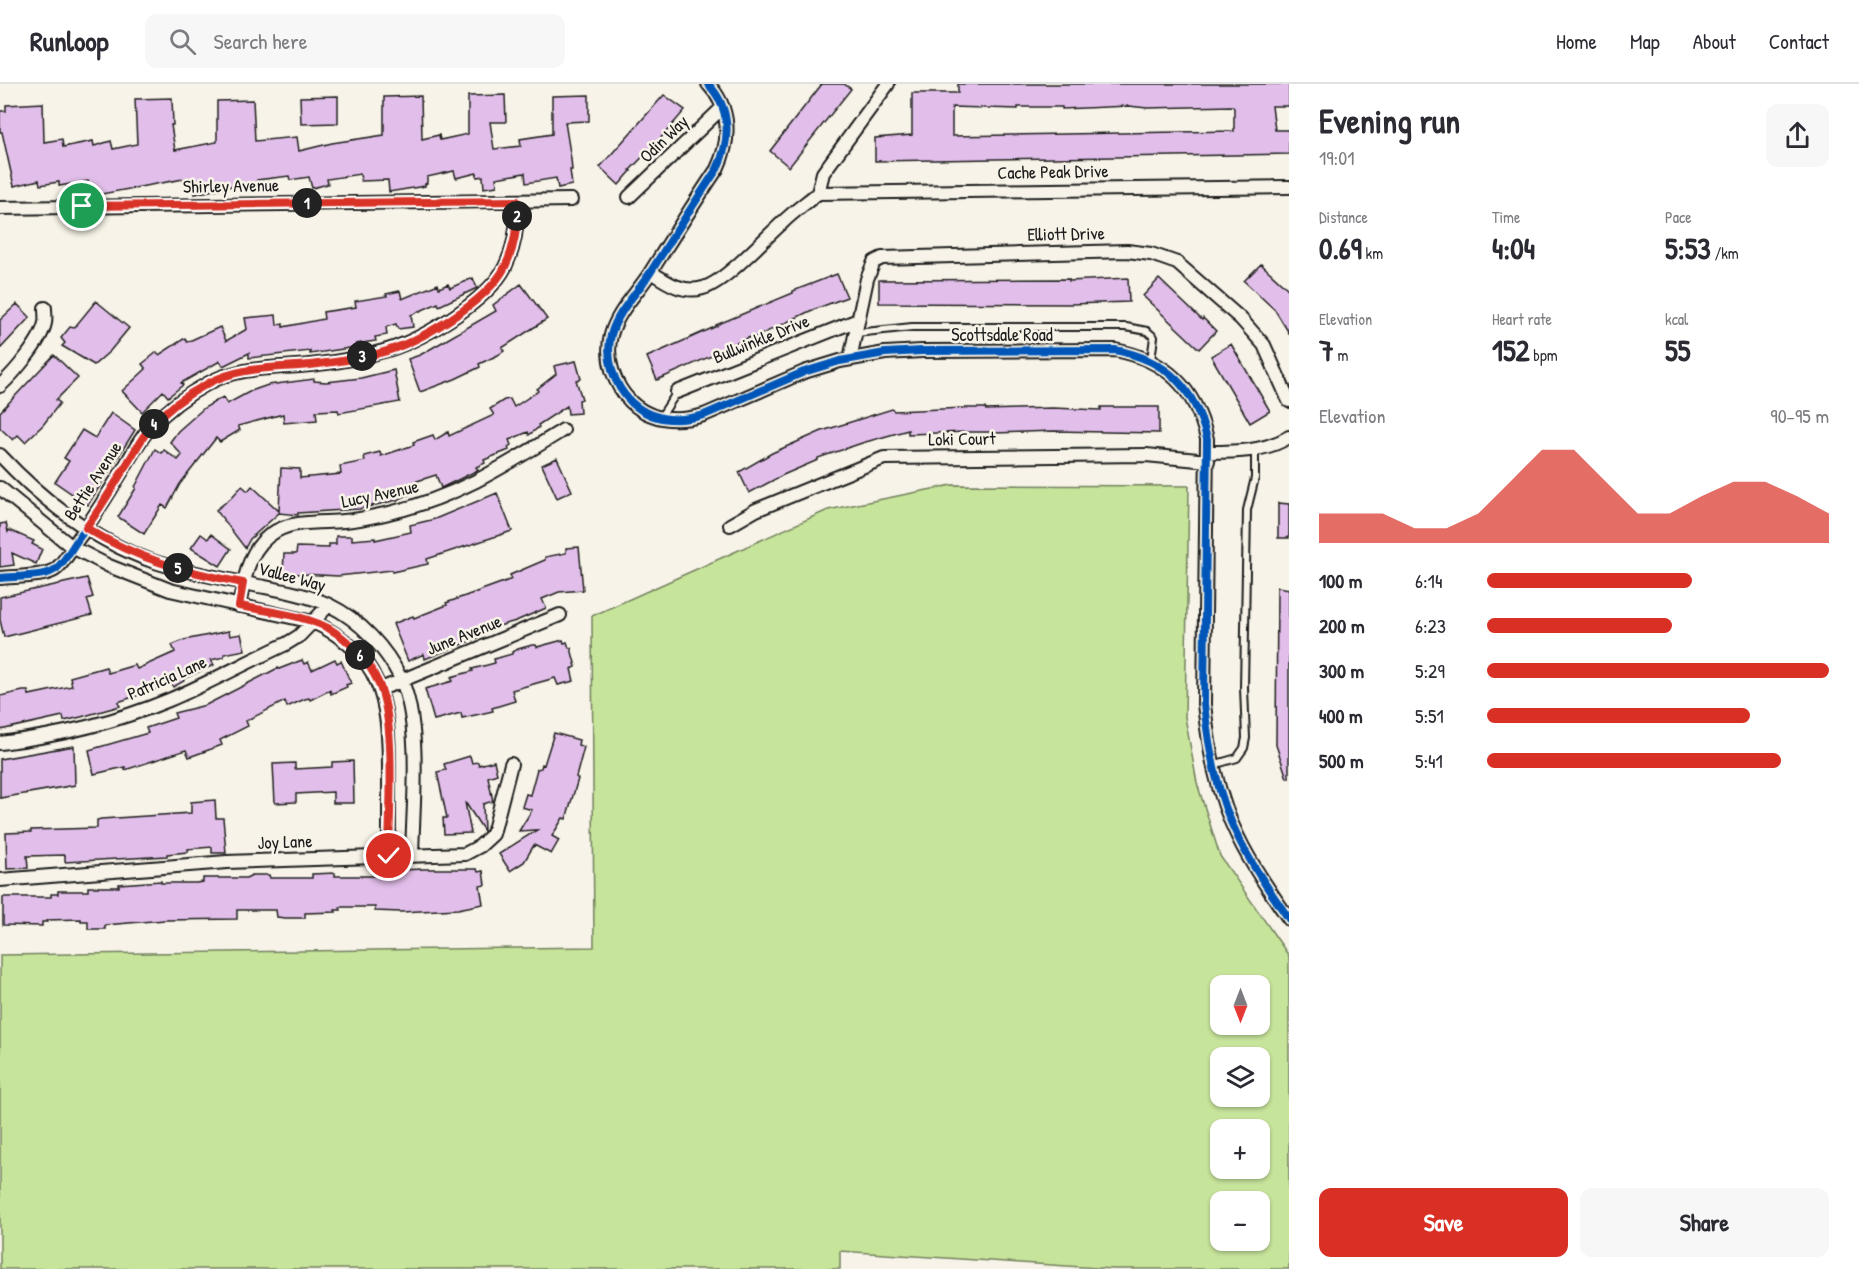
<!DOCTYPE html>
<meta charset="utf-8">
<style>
:root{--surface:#fff;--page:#f7f7f7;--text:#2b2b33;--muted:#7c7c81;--line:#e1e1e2;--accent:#d93025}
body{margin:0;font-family:"Patrick Hand",sans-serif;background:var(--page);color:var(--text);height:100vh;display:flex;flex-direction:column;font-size:22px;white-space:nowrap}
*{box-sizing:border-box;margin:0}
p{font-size:20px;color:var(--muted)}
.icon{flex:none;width:33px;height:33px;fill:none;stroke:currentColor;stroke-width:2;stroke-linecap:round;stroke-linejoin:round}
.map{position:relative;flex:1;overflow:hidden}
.panel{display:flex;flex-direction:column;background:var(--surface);width:570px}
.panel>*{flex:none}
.needle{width:39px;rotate:180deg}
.controls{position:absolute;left:1210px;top:891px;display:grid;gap:12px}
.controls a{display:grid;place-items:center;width:60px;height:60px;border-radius:12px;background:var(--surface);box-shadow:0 2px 4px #0004;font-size:30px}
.pin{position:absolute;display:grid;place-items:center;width:51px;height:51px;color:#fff;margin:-26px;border:3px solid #fff;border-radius:50%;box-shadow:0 2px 6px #0007}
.km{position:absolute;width:30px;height:30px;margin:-15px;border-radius:50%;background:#222;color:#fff;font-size:16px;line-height:30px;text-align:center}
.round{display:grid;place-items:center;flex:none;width:63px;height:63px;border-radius:12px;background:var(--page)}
.head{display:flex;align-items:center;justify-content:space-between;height:102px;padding:0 30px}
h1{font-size:33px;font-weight:700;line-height:45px}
.stats{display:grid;grid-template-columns:repeat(3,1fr);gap:9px;height:102px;padding:6px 30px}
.stats div{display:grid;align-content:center}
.stats b{font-size:30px;font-weight:700}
.stats small{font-size:16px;font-weight:400}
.stats p{font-size:16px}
.chart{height:168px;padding:12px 30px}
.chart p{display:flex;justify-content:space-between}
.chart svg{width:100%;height:108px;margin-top:6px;fill:var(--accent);opacity:.7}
.primary-button{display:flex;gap:12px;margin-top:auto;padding:12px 30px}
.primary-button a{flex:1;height:69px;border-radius:12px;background:var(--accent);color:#fff;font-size:24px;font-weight:700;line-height:69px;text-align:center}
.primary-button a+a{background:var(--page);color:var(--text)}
ul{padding:0 30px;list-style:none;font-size:20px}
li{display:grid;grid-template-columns:96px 72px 1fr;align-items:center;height:45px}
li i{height:15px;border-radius:8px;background:var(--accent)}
header{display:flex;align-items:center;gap:36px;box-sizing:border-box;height:84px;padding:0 30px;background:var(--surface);border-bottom:2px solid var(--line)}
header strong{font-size:28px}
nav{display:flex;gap:33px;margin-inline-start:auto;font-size:21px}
.search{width:420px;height:54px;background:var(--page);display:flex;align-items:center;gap:15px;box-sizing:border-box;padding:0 21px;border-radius:12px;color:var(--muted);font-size:22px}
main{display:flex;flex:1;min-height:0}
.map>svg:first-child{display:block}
</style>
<header>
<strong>Runloop</strong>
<div class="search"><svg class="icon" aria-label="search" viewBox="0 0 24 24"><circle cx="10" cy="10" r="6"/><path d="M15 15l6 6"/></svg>Search here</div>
<nav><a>Home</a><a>Map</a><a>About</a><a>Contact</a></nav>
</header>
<main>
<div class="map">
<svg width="1289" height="1185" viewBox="0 0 1289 1185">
<rect width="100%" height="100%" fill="#f7f3e8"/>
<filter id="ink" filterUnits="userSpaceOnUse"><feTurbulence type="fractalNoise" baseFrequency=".0167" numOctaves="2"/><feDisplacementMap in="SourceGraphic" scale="12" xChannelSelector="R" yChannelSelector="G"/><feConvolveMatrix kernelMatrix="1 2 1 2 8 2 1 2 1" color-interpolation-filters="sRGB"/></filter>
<g filter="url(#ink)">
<path fill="#c7e49b" stroke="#72805c" stroke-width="1.5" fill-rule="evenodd" d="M952,401L1189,402L1185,633L1197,699L1220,772L1289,872V1185H1113L840,1167V1185H0V871L594,863L592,532L828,426ZM1221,902H1260V940H1221ZM1221,974H1260V1012H1221ZM1221,1046H1260V1084H1221ZM1221,1118H1260V1156H1221Z"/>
<path fill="#e2bfea" stroke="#1c1c1c" stroke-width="1.5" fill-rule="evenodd" d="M822,0H844L851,5L789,83L770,67Z
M958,0H1289V22H1272L1275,46H1289V70L875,77V54L912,51V9H958ZM1129,22L1147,24L1232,22L1234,24V47L952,52V23L1018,25V23H1062V25Z
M505,11L506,38H490L494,65L521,62L520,55L552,50V12L589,11V37L565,38L571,75L572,86H570L572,101L558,104L556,94L526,99L525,89L496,94L497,102L484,104L483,92L477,93V89L456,94L454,87L427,93V99L425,100V102L389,108L388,96L361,97L360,90L327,95L328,100L312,104L309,93L290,96L289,92L257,96L258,101L242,103L241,100L195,110L193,97H189V94L91,112L88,97L59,102V98L40,101L39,96L14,102L2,48H0V27H6V21L43,19L44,58L62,55L63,63L93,57L94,62L111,57L113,65L137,60L135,15L172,14L173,41H171L175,66L217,58V17L253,16L255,57L297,53L299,67L332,59L384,51V13L421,12L422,55L439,51L440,56L468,50V12Z
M664,11L685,26L659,56L630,86L631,87L619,101L600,83Z
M338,12V39L301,40L300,13Z
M1261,180L1289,206V249L1275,226L1244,197Z
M837,190L847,213L810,227L754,254L753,252L715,268L716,270L657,296L647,273L717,242L716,241L793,209V207Z
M473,194L477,204L439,222L438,219L411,231L413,243L398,245L396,240L386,243L387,251L375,253L376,257L356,260V263L310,270V267L249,274V269L223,282L220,277L181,299L183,301L168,313L163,307L142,328L122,307L146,285L142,280L157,268L159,271L185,254L187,258L220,243L226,257L247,245L245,234L276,231L277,241L283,240V243L324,235L323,228L356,223L355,217L387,212L386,210L400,207L402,215L438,200L439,204L448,200L450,204Z
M1128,194L1129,218L1071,220L879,219V196L1069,195V197Z
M1159,195L1202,236L1203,234L1216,247L1199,265L1143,212Z
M521,200L547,235L502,264L504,267L498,271L479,280L480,283L455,295L420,308L408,275L420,271L496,227L493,221Z
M96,217L129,244L110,267L94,281L62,262L65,259L61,254L70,243L74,244Z
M17,220L30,233L0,265V236Z
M1231,260L1270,327L1250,339L1211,272Z
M54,271L78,294L56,316L60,319L43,341L25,358L18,351L13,356L0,344V328Z
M576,277L581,295L576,296L582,315L579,316L580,329L568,330L567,322L538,341L539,343L529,351L528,348L509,356L511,361L508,363L509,366L484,376L485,379L476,383L478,386L441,404L436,391L414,398L409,401L412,409L397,416L359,425L298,429V431L279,429L250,455L245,464L216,426L231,414L242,402L248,407L252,402L279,427L281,384L300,385V394L341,390L340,382L365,377L364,372L380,368L381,372L414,361L413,358L433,351L435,356L448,348L449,352L494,331L490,325L504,316L510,315L514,323L538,307L537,305L556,290L554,282Z
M394,286L400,318L339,329L338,326L316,327L317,336L284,339L283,330L238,342L240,346L220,358L216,354L180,400L167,424L162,421L144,450L118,433L136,404L135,403L155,365L161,369L164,366L178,376L182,371L170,358L178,347L204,324L223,313L227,320L251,307L268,301L314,295V297L326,298L361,294Z
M1101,323H1159V349L1054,347L995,349V348H968L908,350V346L862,359L818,374V376L783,391L749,409L739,388L772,369L822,347L892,325L894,327L966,324H985L986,326L1052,324L1101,326Z
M111,329L135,346L88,421L55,398L69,377L64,374L82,346L95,354Z
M557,374L572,407L557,414L542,381Z
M497,409L512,447L427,475L428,480L392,488V486L338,492L283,489L284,470H296L297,463L329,464V460H336V452H352V456L375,454V456L411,448L410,441L435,435Z
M1278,419L1289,420V454H1278Z
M6,439L8,448L9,446L34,457L32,460L42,465L36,480L12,469L14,481L0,483V440Z
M201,450L208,455L211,450L231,465L220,482L191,464Z
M579,463L583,506L559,508L542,515L546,524L516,537L478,548L480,553L425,575L424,570L408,577L393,540L413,532L414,534L447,521L446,519L512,495L510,491L545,476V473L566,469V464Z
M87,494L93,513L87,515L92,531L4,553L0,536V513Z
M1277,503L1289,505V694H1287L1276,661Z
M229,547L230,552L241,550L245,566L224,570V573L211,576L214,581L183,595L184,597L173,603L172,600L118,618L120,622L81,633L64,637L63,632L0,646V612L23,607H28L29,611L72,602L70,593L106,583L108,589L135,581L137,585L175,568L172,561L184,556Z
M563,556L564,559L567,558L569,564H571L576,583L571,585L574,597L558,601L555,594L512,606L515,617L492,624L493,627L462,634L461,629L434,636L425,605L453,597L451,593L473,587L472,585L495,579L494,575L512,570V568L518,565L532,561H536L537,563Z
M335,575L337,579L341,577L351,599L346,601L347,603L331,610L330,606L310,616L309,614L305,615L287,623L285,617L246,637L248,642L220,656L222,661L203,668L189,673L186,666L125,686V683L94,690L89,666L148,649L146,644L176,634L174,629L206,621L278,584L279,585L302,576L304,580L308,578L312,586Z
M554,649L579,656L578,661L584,663L576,693L578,695L566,735L563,734L552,752L559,756L551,770L534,761L524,778L510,787L499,770L537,746L519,747L532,726L522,723L526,710L530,711L537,685L541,684L542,680L544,681Z
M74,662L75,701L0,714V675Z
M470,672L472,679L478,678L479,681L494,677L497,690L488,693L493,717L483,720L484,747L465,718L471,749L444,750L443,734H447L437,688L446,686L444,680Z
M353,677L354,719H333V708L296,710V718L275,719L273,680L295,679V685L332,683V678Z
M215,716L216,734H223L226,769H212V763L188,765V768L167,770V772L65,778V771L27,772L28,784L7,785L6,749L31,748V746L97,744V736L101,735L191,729V718Z
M424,785H477L478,788L483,787L485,801L480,802L483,820L458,825L401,828L375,827V823H340L341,826H335L336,828L305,829V834H285L277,833L276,826H237V835L165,836L105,841V845H88V837H81V835L47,836V838H42V842L3,841V813H51V810H58V807H88V803H119V800L161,797V799H196L203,798V794H246L252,791H269L270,794H312V790L335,789V792H375V787Z"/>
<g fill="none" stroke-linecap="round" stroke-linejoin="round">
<g stroke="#1c1c1c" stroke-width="10">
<path id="service" d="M856,249L912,243H1126L1147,247L1154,253L1151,276
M660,334L677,308
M1213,681L1237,674L1244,664L1246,654L1244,604L1247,426L1255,394V366"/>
</g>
<g stroke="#1c1c1c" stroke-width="16">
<path id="minor" d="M708,0C731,24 731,56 717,85C694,119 672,154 650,189C637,209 617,228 611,251C605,275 614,301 631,318C652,338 679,338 704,331L804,288L840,277L885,269L922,267L1115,266C1167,276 1195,304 1207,355L1204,620C1209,666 1217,711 1238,753C1252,782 1271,809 1289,835
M818,109L1289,103
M818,109L823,89L888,0
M629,113L723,23
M0,124L571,116
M651,188C666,198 683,210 703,204C724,199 764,155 782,139C793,128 806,119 818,109
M850,275L867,195L874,178L882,174L1127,167L1151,170L1177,179L1241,235L1264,261L1289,317
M0,302C14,289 41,258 45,239C46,235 45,229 45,224
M677,308L858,236
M1208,368C1236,368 1264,368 1289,353
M0,371C41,415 94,457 152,477C185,488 220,494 254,501C279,506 306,510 329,521C360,536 386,564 401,595C422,642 413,720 412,771
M0,404L72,463L109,482L170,506L313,538C381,569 389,616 389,685C389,714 389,743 389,772
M730,441L756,426L884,374L1146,371L1208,377
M0,494C14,492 47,494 57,484C67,475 73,461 81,451C96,430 109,408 123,386C131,372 139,356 150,344C166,327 186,311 207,300C240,281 281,285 318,280C338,278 360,274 380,268C418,259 487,218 505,183C515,163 518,139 517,117
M239,522C245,493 248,463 276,447C296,436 322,439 344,437C359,436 375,432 389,429C457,413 505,382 563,346
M381,605L560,531
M0,659C58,652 116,638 169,616C209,599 247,578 286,560L299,552L329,521
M0,796L227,778L465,770L480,762L493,750L511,680"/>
</g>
<use href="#service" stroke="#f7f3e8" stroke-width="6"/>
<use href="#minor" stroke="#f7f3e8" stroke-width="12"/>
<g stroke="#f7f3e8" stroke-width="11">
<path id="cycleway" d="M708,0C731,24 731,56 717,85C694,119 672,154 650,189C637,209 617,228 611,251C605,275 614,301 631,318C652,338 679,338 704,331L804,288L840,277L885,269L922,267L1115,266C1167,276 1195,304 1207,355L1204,620C1209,666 1217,711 1238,753C1252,782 1271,809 1289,835
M0,494C14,492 47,494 57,484C67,475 73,461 81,451C96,430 109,408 123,386C131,372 139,356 150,344C166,327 186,311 207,300C240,281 281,285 318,280C338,278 360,274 380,268C418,259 487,218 505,183C515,163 518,139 517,117"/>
</g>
<use href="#cycleway" stroke="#0057b8" stroke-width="8"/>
</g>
</g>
<g fill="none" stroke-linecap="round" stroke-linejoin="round" filter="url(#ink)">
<g stroke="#fff" stroke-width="12">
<path id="route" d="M82,122L517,117C518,139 515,163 505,183C487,218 418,259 380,269C360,274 338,278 318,280C281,285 240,281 207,300C186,311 165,327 150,344C142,353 136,365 130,375C116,398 102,422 86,444C139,476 183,487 243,499L239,522C268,527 312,532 336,549C353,560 370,580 378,598C397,638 389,726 389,772"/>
</g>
<use href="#route" stroke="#d93025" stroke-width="8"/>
</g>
<g text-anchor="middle" stroke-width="5" stroke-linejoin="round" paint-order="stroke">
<g font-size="18" fill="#1c1c1c" stroke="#f7f3e8">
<text transform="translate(664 55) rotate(-44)" y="6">Odin Way</text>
<text transform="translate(1053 88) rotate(-1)" y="6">Cache Peak Drive</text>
<text transform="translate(231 102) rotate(-1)" y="6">Shirley Avenue</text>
<text transform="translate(1066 150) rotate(-1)" y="6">Elliott Drive</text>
<text x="1002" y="257">Scottsdale Road</text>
<text transform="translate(761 255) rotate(-22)" y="6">Bullwinkle Drive</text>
<text transform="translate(962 355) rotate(-1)" y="6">Loki Court</text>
<text transform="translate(93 397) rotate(-57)" y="6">Bettie Avenue</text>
<text transform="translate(380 410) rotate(-12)" y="6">Lucy Avenue</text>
<text transform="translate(292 493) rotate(15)" y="6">Vallee Way</text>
<text transform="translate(464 551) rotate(-22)" y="6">June Avenue</text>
<text transform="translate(167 594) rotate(-24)" y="6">Patricia Lane</text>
<text transform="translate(285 758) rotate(-2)" y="6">Joy Lane</text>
</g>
</g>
</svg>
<div class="controls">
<a><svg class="needle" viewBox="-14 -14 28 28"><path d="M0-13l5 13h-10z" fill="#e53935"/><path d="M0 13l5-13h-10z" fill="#7c7c81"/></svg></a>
<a><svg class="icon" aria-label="layers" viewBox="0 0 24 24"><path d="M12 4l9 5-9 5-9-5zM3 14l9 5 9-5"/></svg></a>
<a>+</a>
<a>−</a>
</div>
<div class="pin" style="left:82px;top:122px;background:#1e9e55"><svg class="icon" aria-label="arrive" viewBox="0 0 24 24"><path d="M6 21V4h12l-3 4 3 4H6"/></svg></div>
<div class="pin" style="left:389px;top:772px;background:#d93025"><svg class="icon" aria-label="check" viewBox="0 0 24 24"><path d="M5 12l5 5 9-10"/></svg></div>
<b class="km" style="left:307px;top:119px">1</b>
<b class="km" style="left:517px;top:132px">2</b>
<b class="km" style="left:362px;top:272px">3</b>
<b class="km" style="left:154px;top:340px">4</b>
<b class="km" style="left:178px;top:484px">5</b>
<b class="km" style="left:360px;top:571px">6</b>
</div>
<section class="panel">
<div class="head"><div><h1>Evening run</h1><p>19:01</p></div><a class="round"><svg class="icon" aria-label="share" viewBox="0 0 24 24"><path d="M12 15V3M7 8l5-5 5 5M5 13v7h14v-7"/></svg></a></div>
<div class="stats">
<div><p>Distance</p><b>0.69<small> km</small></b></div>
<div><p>Time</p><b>4:04</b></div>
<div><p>Pace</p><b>5:53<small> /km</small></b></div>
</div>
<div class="stats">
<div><p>Elevation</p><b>7<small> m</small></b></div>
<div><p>Heart rate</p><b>152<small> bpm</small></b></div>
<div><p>kcal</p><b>55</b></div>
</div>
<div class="chart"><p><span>Elevation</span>90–95 m</p>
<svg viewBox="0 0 160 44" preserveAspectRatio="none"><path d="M0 44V32L10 32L20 32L30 38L40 38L50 32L60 19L70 6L80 6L90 19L100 32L110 32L120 25L130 19L140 19L150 25L160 32V44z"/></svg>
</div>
<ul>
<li><b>100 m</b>6:14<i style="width:60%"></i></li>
<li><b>200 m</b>6:23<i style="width:54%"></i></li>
<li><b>300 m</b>5:29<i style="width:100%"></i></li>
<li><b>400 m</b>5:51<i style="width:77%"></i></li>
<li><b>500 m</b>5:41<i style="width:86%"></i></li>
</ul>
<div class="primary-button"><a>Save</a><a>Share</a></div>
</section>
</main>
